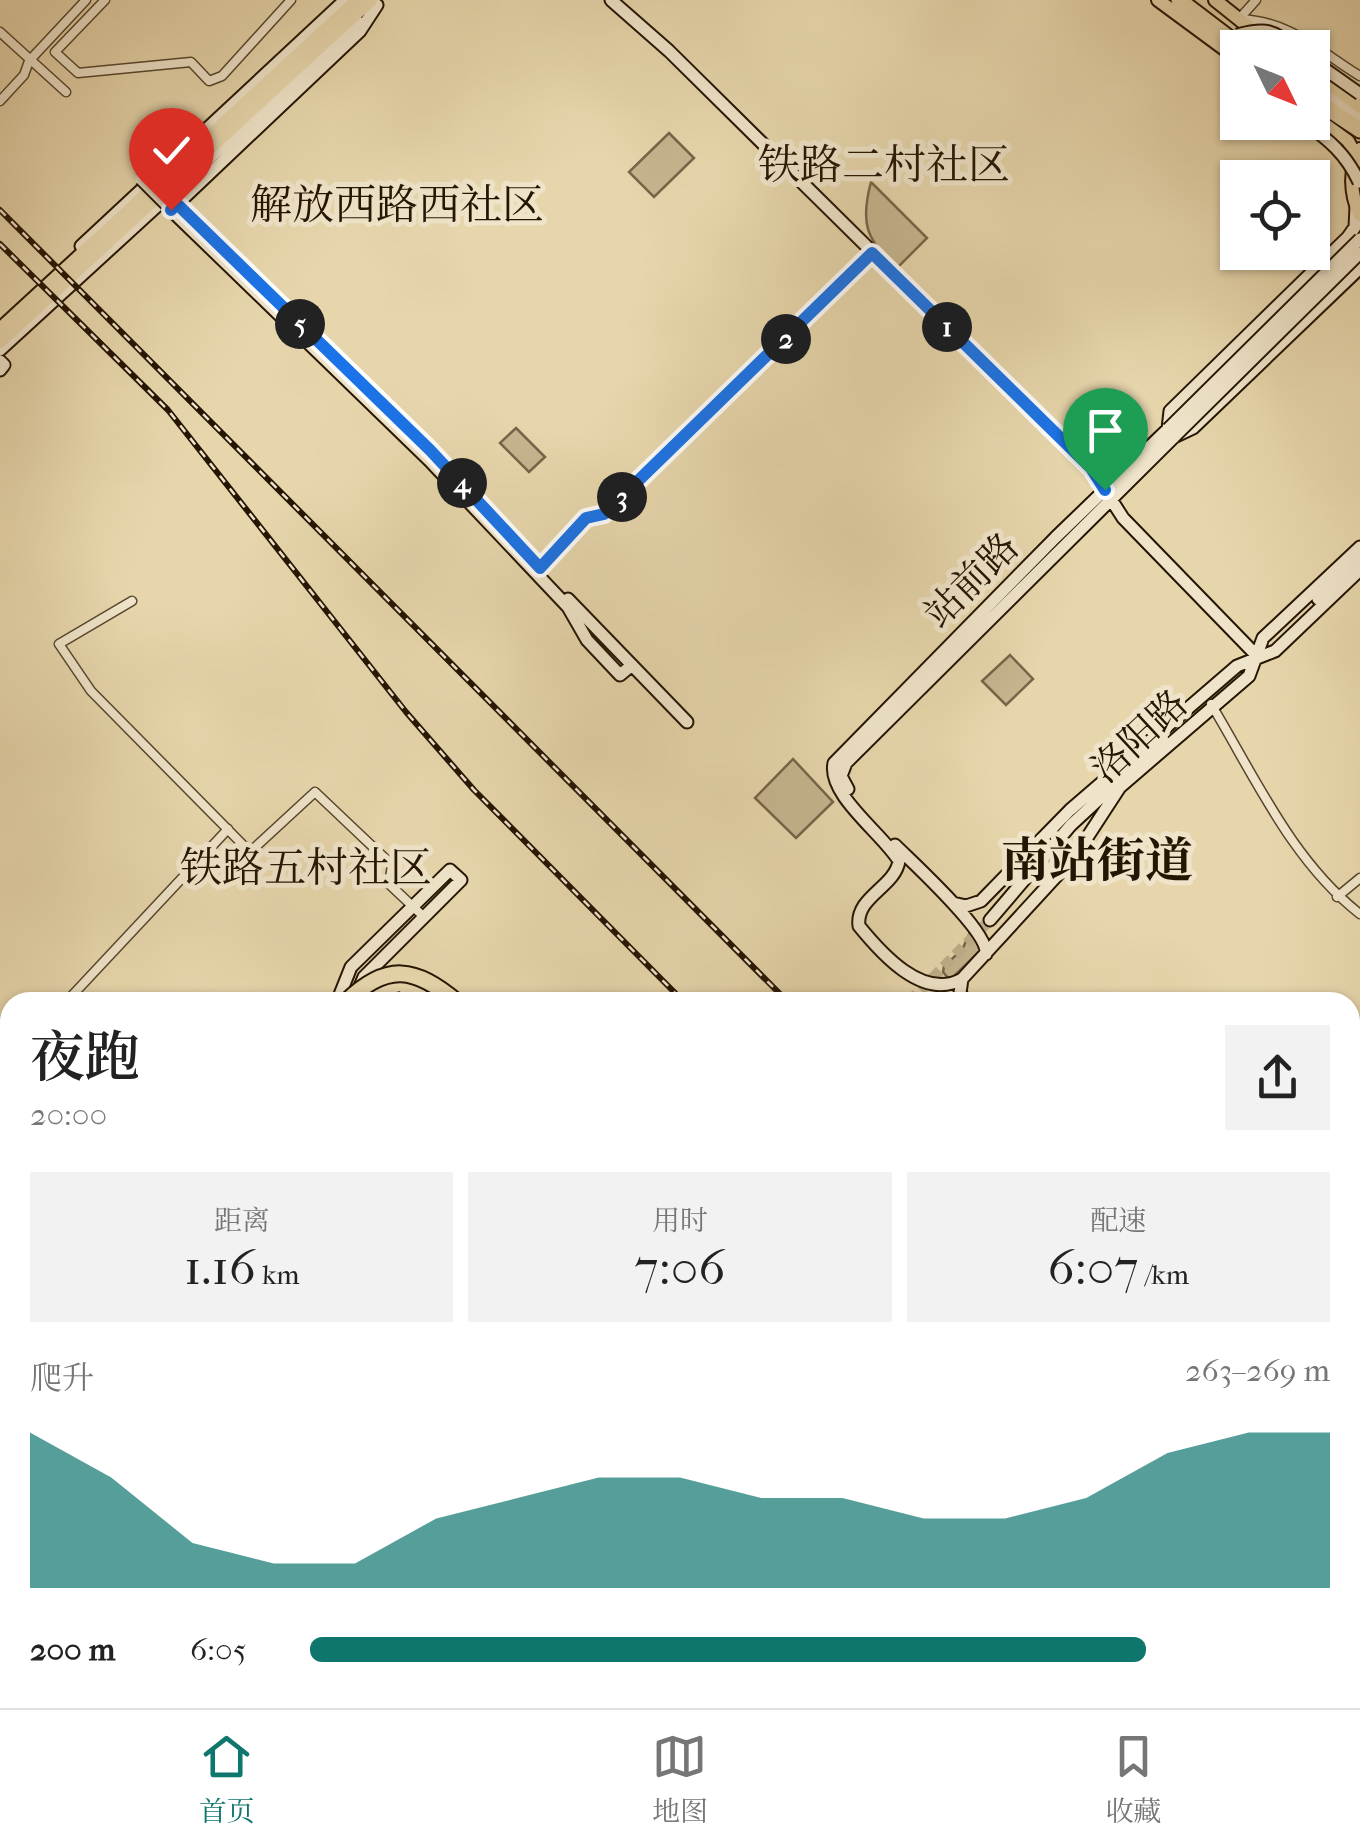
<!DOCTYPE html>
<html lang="zh">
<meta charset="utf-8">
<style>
:root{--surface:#fff;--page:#f2f2f2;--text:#222;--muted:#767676;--line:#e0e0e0;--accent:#0f766e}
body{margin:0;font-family:"IM FELL French Canon","Noto Serif SC",serif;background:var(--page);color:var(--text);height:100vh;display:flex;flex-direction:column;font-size:38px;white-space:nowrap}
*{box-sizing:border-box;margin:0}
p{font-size:32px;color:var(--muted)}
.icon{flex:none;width:55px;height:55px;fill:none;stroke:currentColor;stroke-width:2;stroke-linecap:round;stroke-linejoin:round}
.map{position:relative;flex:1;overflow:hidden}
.drawer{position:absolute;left:0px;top:992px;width:1360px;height:718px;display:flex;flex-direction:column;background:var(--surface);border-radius:30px 30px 0 0;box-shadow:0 2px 8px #0004}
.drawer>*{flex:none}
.needle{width:65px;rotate:133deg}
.controls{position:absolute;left:1220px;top:30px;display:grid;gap:20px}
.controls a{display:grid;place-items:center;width:110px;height:110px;border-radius:0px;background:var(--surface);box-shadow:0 2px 8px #0004;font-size:50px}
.pin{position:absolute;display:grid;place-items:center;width:85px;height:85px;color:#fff;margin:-102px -42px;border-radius:50% 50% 50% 0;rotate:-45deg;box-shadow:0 0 10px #0007}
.pin .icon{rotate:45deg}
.km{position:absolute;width:50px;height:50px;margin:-25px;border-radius:50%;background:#222;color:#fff;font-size:28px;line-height:50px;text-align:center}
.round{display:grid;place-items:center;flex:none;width:105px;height:105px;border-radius:0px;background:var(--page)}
.headline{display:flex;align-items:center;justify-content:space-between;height:170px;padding:0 30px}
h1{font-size:55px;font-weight:600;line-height:75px}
.stats{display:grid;grid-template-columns:repeat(3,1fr);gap:15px;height:170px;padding:10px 30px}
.stats div{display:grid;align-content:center;border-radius:0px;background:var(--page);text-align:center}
.stats b{font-size:50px;font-weight:600}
.stats small{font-size:28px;font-weight:400}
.stats p{font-size:28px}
.chart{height:280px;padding:20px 30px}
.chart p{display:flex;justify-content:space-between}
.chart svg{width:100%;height:180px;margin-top:10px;fill:var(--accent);opacity:.7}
ul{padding:0 30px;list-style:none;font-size:32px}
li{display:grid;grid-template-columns:160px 120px 1fr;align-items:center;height:75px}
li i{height:25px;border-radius:12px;background:var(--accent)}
.menu{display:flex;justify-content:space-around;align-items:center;height:140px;border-top:2px solid var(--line);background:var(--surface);font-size:28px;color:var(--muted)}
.menu a{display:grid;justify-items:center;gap:5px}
.menu .selected{color:var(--accent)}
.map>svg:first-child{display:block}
</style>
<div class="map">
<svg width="1360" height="1708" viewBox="0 0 1360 1708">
<rect width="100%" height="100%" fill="#e7d6ac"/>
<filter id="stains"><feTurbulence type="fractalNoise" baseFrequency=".002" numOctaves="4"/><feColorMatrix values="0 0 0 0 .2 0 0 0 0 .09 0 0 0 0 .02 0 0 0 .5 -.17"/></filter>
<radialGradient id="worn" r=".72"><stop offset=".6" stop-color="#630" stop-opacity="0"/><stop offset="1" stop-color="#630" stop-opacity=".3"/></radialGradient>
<path fill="#c6b58f" stroke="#766549" stroke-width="2.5" d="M669,133L694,158L654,197L629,172Z
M871,182L927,238L897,268C866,240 860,223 871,182Z
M516,428L545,457L529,472L500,443Z
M1010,655L1033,679L1006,705L982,681Z
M793,759L833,802L796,838L755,798Z
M971,930L981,950L950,980L943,972L944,966L962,950Z
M1350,1435L1360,1494V1548L1350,1535Z"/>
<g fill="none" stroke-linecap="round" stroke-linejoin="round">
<path stroke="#c0af8a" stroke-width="11" stroke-dasharray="11 5.5" stroke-linecap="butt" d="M909,1002L990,920"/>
<g stroke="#56452d" stroke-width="11">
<path id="street" d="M105,0L55,52L78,73L191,62L209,81L222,76L291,0
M1239,19C1291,21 1319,51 1360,76
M1239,19L1256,0
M0,32L66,92
M0,101L24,75L29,61L86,0
M540,568L586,518L604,514L872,253
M132,601L59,644L91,691L250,852L315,792L392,865L389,884L424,917
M1211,704C1255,777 1292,861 1360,914
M1337,897L1360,878
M66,1002L228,829
M386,1002L391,998L396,1002
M10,1062L4,1068L10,1074
M1350,1097L1360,1090
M1350,1208L1360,1220
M719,1700L726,1708
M729,1700L737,1708
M510,1704L514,1700
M635,1708L642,1700"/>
</g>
<g stroke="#251503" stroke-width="15">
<path id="secondary" d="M611,0L669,51L1091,468L1123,518L1258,657
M377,5L360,31L171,210L429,460L568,607L587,640L620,675L632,665
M1312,83L1360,116
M81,246L345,0
M0,350L358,22
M0,361L4,365L0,370
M386,407L444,464
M568,599L687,722
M1318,599L1360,558
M848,789L841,776L846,763L1174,437L1193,428L1360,268
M895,845C914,864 989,932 986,954
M953,903L966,906L981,901L1070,810L1237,666L1275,651L1360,570
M990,920L1071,825L1163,740
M962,979C923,1001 881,953 859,926C855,897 895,887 899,861C883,834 827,795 834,763L1056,537L1168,429L1170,411L1348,237L1355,227L1356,206
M337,1002L351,967L450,870L461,880L364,977L358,991
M967,1002L960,993L962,979L1075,856L1120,787L1249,676L1263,638L1360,547
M0,1318L10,1310
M1350,1374L1360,1384
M1350,1386L1360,1396
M1350,1620L1360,1630
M988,1700L998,1708
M225,1708L231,1700
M242,1708L248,1700
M941,1708L949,1700
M1028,1708L1036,1700"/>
</g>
<g stroke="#251503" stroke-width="16">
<path id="primary" d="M1158,0L1238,59
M1215,0L1275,48
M1312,71L1360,107
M1312,115L1348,141L1356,156
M1360,149C1349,169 1350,194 1360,215
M0,329L357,0
M0,342L371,0
M0,1633L10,1646
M57,1700L65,1708"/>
</g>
<g stroke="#251503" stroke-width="19">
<path id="highway" d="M1179,0L1242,48
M1312,98L1360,130
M358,1002L382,988L401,983L428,1002
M0,1308L10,1300
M0,1577L10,1592
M0,1600L10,1614
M0,1618L10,1631
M161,1708L162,1700"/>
</g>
<use href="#street" stroke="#efe4c9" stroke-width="8"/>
<use href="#secondary" stroke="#efe4c9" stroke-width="11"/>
<use href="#primary" stroke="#e7d6ac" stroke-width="12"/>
<use href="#highway" stroke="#e7d6ac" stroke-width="15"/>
<g stroke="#251503" stroke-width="6">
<path id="rail" d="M0,210L788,1002
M0,244L168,410L406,712L474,790L684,1002
M1350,1582L1360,1592"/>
</g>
<use href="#rail" stroke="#efe4c9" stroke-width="2.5" stroke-dasharray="8" stroke-linecap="butt"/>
<g stroke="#251503" stroke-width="15" stroke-linecap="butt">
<path id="secondary-bridge" d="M1237,35C1267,27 1272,30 1296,48
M1233,40L1238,68
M1312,60L1360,94
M1304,122C1329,140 1346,154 1359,182
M147,174L177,204
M141,179L170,208
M1168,429L1360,239
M1174,437L1360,253"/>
</g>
<g stroke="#251503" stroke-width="19" stroke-linecap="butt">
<path id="highway-bridge" d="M346,1002C387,962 415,967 457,1002
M73,1700L98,1708
M101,1708L120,1707L136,1700"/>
</g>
<use href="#secondary-bridge" stroke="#efe4c9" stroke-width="11"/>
<use href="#highway-bridge" stroke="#e7d6ac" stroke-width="15"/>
</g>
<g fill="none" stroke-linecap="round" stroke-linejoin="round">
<g stroke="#fff" stroke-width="20">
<path id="route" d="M171,210L177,204L430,450L540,568L586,518L604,514L872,253L1091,468L1105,490"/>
</g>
<use href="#route" stroke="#1a73e8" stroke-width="12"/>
</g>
<g text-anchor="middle" stroke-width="10" stroke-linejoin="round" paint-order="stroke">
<g font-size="38" fill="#251503" stroke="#efe4c9">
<text transform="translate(971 580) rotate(-45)" y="13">站前路</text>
<text transform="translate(1139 736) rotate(-43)" y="13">洛阳路</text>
</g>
<g font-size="42" fill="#251503" stroke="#efe4c9">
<text x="884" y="179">铁路二村社区</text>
<text x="397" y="219">解放西路西社区</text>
<text x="306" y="882">铁路五村社区</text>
</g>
<g font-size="48" font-weight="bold" fill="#251503" stroke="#efe4c9">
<text x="1097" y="877">南站街道</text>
</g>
</g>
<rect width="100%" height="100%" filter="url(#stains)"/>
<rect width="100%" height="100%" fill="url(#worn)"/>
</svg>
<div class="controls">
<a><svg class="needle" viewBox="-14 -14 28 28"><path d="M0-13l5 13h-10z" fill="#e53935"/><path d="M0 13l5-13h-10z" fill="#767676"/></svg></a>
<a><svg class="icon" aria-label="locate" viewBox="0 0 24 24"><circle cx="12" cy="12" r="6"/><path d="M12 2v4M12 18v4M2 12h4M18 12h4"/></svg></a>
</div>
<div class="pin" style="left:1105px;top:490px;background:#1e9e55"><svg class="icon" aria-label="arrive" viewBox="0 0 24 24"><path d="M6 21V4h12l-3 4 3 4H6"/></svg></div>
<div class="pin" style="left:171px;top:210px;background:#d93025"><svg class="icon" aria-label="check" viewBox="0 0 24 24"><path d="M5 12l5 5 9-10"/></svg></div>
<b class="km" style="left:947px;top:327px">1</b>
<b class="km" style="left:786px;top:339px">2</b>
<b class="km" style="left:622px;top:497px">3</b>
<b class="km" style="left:462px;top:483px">4</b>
<b class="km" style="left:300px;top:324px">5</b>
<section class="drawer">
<div class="headline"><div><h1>夜跑</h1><p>20:00</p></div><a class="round"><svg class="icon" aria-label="share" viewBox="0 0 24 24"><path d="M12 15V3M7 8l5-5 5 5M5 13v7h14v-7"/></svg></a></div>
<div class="stats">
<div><p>距离</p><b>1.16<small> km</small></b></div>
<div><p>用时</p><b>7:06</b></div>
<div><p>配速</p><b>6:07<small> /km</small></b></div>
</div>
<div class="chart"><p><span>爬升</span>263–269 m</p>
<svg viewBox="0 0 160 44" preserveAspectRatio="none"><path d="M0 44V6L10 17L20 33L30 38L40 38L50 27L60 22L70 17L80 17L90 22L100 22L110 27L120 27L130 22L140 11L150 6L160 6V44z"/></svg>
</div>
<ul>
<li><b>200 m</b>6:05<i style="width:82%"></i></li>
</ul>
</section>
</div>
<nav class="menu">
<a class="selected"><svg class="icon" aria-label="home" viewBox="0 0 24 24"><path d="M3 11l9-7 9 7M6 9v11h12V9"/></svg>首页</a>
<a><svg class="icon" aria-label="map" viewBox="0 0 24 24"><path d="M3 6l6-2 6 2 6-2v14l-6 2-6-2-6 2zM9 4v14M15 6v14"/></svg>地图</a>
<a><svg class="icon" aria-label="saved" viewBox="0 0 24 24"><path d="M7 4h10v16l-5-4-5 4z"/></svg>收藏</a>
</nav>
